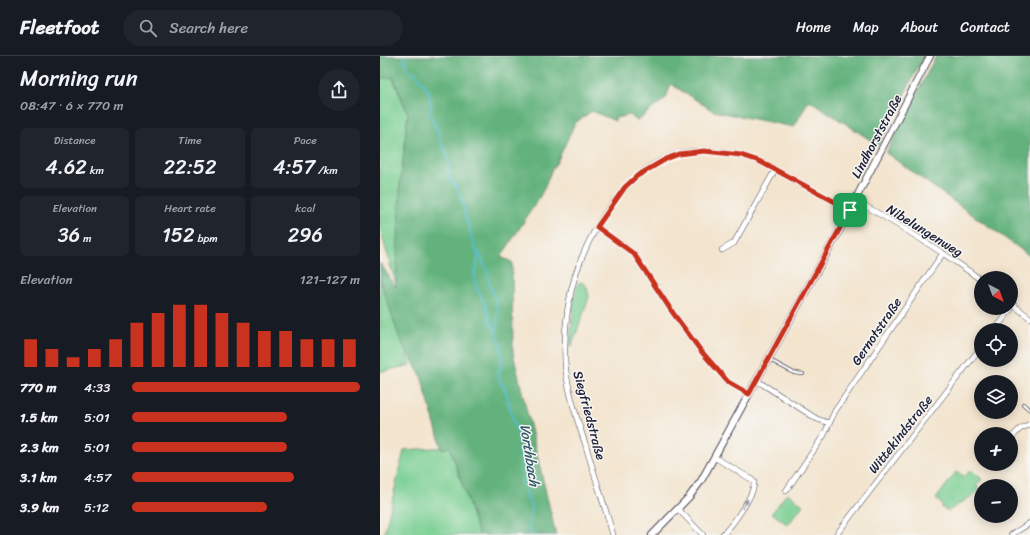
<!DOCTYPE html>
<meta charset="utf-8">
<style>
:root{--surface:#171b24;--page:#20242c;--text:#f1f3f6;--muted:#9ea1a6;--line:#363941;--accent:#c8321e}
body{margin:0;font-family:Sriracha,sans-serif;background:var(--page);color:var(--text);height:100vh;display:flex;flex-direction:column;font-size:15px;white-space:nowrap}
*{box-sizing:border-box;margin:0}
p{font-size:13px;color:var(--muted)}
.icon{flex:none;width:22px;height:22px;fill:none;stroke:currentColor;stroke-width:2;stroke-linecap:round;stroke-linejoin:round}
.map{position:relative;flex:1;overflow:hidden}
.details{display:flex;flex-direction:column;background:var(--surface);width:380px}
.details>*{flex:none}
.needle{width:26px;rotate:139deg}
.buttons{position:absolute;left:594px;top:215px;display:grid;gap:8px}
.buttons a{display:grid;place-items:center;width:44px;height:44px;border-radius:50%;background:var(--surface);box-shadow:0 2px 10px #0003;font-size:20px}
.pin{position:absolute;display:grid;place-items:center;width:34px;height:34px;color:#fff;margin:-17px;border-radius:8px;box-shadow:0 2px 6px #0006}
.round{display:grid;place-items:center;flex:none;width:42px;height:42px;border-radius:21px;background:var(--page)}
.head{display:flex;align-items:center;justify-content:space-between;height:68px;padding:0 20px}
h1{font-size:22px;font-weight:600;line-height:30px}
.figures{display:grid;grid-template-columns:repeat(3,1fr);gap:6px;height:68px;padding:4px 20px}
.figures div{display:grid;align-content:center;border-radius:6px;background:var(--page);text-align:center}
.figures b{font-size:20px;font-weight:600}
.figures small{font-size:11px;font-weight:400}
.figures p{font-size:11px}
.chart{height:112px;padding:8px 20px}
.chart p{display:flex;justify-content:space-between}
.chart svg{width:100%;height:72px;margin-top:4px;stroke:var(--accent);stroke-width:6}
ul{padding:0 20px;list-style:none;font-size:13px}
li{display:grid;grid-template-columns:64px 48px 1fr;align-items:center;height:30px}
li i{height:10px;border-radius:5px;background:var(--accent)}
header{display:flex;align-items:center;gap:24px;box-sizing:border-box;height:56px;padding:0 20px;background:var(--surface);border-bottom:1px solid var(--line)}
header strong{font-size:19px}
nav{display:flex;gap:22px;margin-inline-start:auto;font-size:14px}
.search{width:280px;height:36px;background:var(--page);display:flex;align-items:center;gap:10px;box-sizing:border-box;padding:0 14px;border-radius:22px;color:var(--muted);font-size:15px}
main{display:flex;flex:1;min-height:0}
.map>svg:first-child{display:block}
</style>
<header>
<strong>Fleetfoot</strong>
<div class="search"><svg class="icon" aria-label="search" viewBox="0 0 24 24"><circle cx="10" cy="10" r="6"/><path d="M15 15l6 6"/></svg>Search here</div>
<nav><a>Home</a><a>Map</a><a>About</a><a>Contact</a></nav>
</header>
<main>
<section class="details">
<div class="head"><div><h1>Morning run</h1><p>08:47 · 6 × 770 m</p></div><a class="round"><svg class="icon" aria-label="share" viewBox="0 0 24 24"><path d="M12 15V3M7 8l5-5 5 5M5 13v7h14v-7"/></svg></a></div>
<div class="figures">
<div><p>Distance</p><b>4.62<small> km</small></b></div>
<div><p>Time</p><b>22:52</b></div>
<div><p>Pace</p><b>4:57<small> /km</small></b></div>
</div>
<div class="figures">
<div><p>Elevation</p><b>36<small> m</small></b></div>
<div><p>Heart rate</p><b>152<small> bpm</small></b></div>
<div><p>kcal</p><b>296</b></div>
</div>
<div class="chart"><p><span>Elevation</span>121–127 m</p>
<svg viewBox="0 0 160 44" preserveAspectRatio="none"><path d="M5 44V27M15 44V33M25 44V38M35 44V33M45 44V27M55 44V17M65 44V11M75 44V6M85 44V6M95 44V11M105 44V17M115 44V22M125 44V22M135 44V27M145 44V27M155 44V27"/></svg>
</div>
<ul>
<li><b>770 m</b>4:33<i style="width:100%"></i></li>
<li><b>1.5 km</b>5:01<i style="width:68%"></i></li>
<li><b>2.3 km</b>5:01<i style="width:68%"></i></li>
<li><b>3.1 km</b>4:57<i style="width:71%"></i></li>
<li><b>3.9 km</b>5:12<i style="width:59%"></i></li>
</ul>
</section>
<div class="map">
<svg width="650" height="479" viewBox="0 0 650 479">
<rect width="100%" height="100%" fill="#f6f6f2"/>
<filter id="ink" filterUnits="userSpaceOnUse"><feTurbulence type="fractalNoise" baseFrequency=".025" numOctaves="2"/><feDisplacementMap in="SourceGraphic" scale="8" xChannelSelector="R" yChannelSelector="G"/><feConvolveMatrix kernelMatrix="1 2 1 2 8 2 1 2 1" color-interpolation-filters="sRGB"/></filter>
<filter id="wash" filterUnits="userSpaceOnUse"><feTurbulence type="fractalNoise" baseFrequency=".012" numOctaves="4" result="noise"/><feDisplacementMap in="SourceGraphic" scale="16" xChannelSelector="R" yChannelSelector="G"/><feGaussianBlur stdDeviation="0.9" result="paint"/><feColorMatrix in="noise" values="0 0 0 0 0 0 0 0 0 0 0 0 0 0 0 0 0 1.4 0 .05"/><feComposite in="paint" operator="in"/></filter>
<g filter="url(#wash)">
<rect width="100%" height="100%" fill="#f3e4ce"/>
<path fill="#7acf93" stroke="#4e7867" d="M12,21L28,58L20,129L17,232L0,173V43H2L0,39V23Z
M0,222L31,309L0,316Z
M199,226L203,227L207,231L209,241L191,292L190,290L194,240Z
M70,391L99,479H4L24,394Z
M590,414L602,423L596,430L601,434L568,455L561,451L563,449L556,443L576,416L584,421Z
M407,437L423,449L408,469L392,457Z"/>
<path fill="#63b27d" stroke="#426a5c" d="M0,0H544L498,89L429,44L414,71L333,55L291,28L286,42L257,65L250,59L235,62V65L212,55L195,67L177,106L171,115L165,131L159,142L121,201L132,206L133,297L176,479H99L70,391L62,393L41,320L20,283L0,224V207L16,231L20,129L28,58L13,21L0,23Z
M556,0H650V200L506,97Z"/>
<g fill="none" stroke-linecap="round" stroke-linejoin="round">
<path stroke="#52becb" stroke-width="2" d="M24,0L26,11L37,19L49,35L51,48L50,58L58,76L63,91L68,101L69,118L70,123L77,131L83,148L87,166L98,200L97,211L94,217L95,228L106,251L110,266L116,276L120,287L122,302L121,311L118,316L120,326L125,332L134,368L139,380L143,429L151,451L149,474L153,479
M96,193C105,205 107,216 110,230C111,234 113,238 115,242C119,253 118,264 116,276"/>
</g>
</g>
<g filter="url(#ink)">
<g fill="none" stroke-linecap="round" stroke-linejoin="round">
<g stroke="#413f51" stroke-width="4">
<path id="service" d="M388,303L414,317L423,318
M643,348L650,354"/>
</g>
<g stroke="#413f51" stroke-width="6">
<path id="minor" d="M475,144C519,169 561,194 601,224
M217,171L254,198L293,257L321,295L348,326L369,338
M342,194L354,187L395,114
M631,247L650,262
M615,274L634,249
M376,324L437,363L449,367
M631,382L640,373L650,368
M334,401L371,423L374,426C375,438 352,470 342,479
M406,435L444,379L455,355L563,197
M298,453L323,479
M233,479C224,448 214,418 205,387C196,361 187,333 185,306C184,277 187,245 196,217C212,170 247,113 297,98C315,93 341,95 359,99C376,102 392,112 407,120C428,132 449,143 470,154
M456,479L601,291
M631,479L650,467"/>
</g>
<g stroke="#413f51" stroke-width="8">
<path id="tertiary" d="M272,479L309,441L321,425L460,173L550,0"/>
</g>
<use href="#service" stroke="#fff" stroke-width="2.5"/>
<use href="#minor" stroke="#fff" stroke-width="5"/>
<use href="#tertiary" stroke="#fff" stroke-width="6"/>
</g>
<defs><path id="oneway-solid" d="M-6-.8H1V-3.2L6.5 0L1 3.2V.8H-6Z"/></defs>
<use fill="#9c9ca7" href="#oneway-solid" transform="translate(365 448) rotate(-60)"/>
</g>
<g fill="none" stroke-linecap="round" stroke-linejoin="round" filter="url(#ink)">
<g stroke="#fff" stroke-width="8">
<path id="route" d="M324,95L361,99L379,105L470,154L369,338L348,326L321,295L293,257L254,198L217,171L245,131L257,120L286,103L299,98Z"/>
</g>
<use href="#route" stroke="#c8321e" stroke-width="5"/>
</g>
<g text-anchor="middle" stroke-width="3" stroke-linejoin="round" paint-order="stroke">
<g font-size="13" fill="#22223b" stroke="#f6f6f2">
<text transform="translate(496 80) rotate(-62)" y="5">Lindhorststraße</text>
<text transform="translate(545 174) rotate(32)" y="5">Nibelungenweg</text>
<text transform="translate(496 275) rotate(-56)" y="5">Gernotstraße</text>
<text transform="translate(210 359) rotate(75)" y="5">Siegfriedstraße</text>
<text transform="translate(520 378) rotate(-52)" y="5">Wittekindstraße</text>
</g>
<g font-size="14" font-style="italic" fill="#33596d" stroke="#f6f6f2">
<text transform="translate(150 399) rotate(81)" y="5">Vorthbach</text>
</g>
</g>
</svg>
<div class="buttons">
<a><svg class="needle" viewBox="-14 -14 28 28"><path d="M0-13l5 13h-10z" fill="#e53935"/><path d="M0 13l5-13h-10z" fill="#9ea1a6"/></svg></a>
<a><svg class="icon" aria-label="locate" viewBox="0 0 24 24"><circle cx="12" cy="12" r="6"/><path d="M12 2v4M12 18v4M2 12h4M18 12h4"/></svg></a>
<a><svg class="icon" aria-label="layers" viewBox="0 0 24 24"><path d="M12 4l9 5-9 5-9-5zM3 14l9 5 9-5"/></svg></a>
<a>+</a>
<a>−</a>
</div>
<div class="pin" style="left:470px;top:154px;background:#1e9e55"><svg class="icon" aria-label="arrive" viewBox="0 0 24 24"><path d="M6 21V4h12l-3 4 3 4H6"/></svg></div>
</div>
</main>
